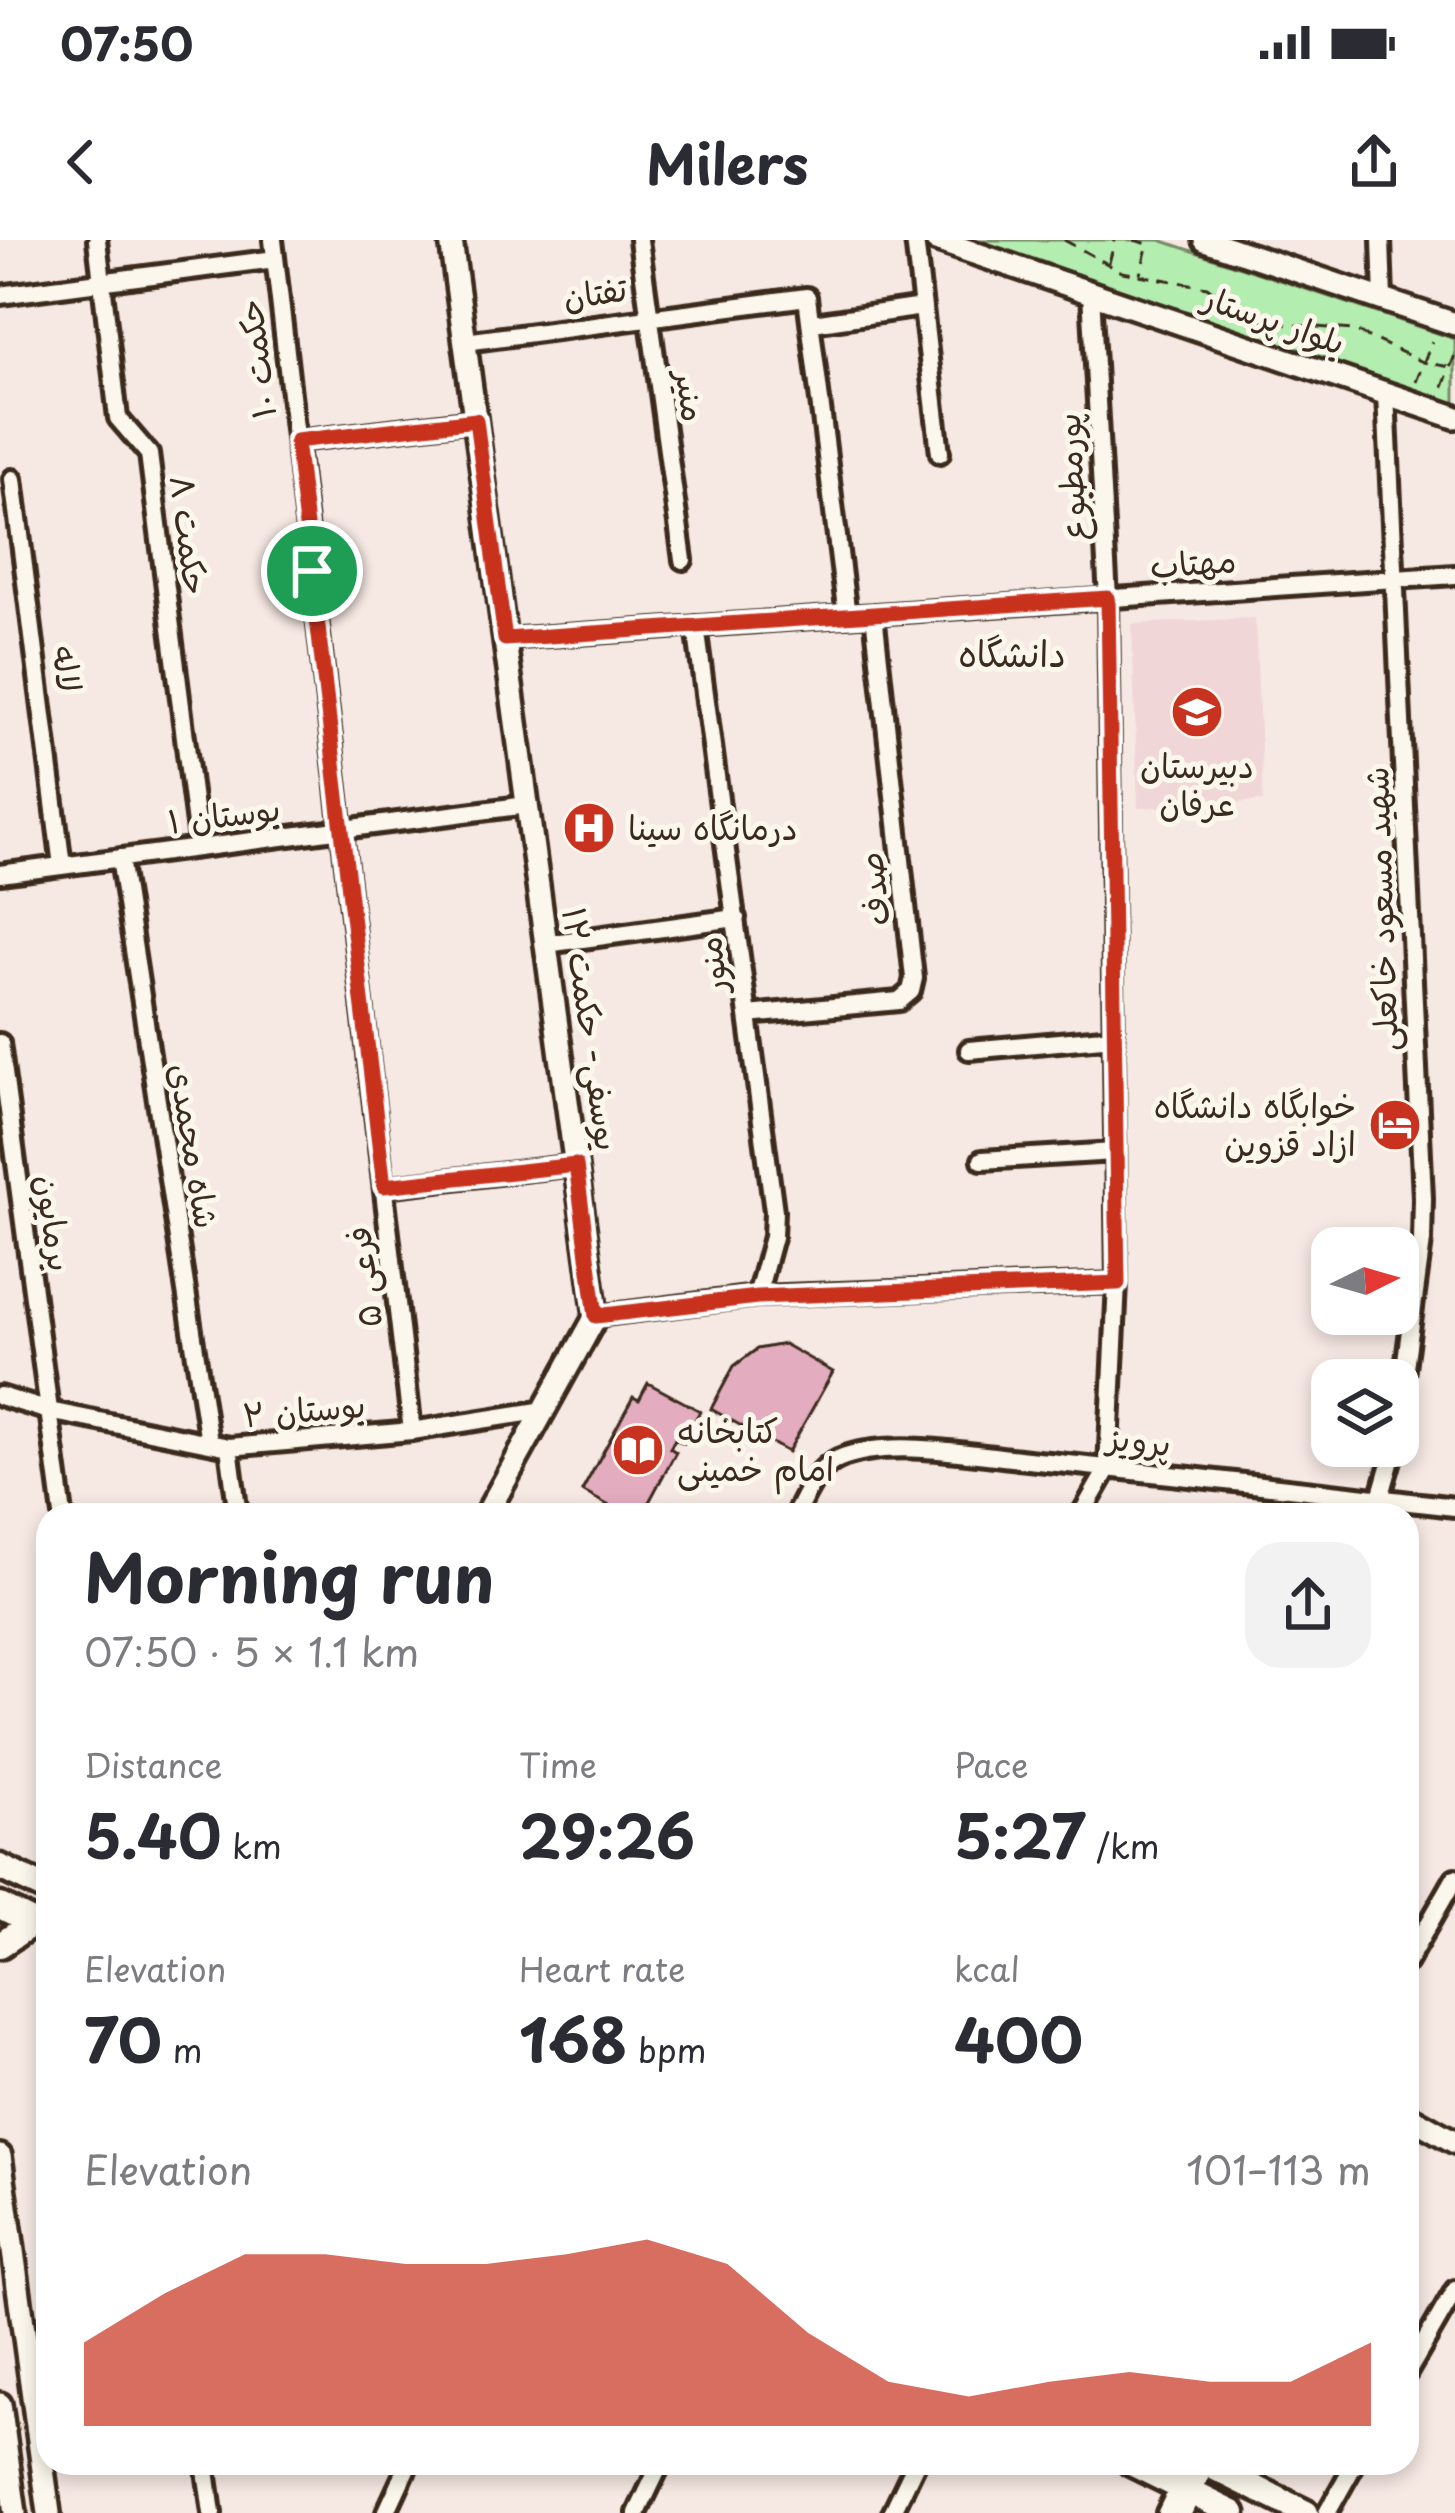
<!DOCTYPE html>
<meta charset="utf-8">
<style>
:root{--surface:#fff;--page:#f2f2f3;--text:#2b2b33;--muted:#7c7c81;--accent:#c8321e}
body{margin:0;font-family:"Playpen Sans","Playpen Sans Arabic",sans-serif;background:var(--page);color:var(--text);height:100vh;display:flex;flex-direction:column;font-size:45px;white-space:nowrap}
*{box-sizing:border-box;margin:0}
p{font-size:39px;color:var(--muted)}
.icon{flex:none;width:66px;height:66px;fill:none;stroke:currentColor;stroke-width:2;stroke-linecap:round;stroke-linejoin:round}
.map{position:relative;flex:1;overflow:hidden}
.details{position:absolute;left:36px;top:1263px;width:1383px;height:972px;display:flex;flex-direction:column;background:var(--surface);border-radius:36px;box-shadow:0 6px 18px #0003}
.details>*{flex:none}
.needle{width:78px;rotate:85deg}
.fabs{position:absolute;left:1311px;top:987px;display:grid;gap:24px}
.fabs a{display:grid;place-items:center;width:108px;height:108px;border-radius:24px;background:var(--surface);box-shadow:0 6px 18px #0003;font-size:60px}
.pin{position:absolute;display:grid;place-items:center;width:102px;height:102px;color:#fff;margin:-51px;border:6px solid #fff;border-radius:50%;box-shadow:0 3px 12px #0007}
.round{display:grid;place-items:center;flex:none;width:126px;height:126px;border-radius:36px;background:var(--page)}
.head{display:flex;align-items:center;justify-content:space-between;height:204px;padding:0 48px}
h1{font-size:66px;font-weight:700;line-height:90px}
.metrics{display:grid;grid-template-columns:repeat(3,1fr);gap:18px;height:204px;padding:12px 48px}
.metrics div{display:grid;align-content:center}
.metrics b{font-size:60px;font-weight:700}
.metrics small{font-size:33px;font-weight:400}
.metrics p{font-size:33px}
.chart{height:336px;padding:24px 48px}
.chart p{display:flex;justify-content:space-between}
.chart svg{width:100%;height:216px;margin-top:12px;fill:var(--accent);opacity:.7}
.status{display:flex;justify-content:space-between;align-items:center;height:84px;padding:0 60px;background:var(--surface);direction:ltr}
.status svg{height:33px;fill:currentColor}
header{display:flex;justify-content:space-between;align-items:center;height:156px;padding:0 48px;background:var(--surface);font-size:54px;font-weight:700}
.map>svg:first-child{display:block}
</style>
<div class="status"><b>07:50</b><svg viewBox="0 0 49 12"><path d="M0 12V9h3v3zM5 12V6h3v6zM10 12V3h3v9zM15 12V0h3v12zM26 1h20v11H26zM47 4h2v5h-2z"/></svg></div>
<header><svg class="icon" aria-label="back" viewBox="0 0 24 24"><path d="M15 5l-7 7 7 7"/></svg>Milers<svg class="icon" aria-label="share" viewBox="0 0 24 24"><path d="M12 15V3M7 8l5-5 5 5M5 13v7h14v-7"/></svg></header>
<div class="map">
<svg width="1455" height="2273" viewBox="0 0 1455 2273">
<rect width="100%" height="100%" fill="#f6e8e3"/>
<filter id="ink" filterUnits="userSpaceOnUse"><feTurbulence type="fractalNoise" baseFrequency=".00833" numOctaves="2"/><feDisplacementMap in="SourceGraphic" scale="24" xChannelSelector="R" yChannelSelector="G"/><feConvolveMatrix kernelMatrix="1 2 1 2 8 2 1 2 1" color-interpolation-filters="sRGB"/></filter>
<g filter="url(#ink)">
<path fill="#f1d6d8" d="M1255,378L1263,561L1138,568L1132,384Z"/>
<path fill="#b4edb0" stroke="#788c67" stroke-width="3" d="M973,0H1160L1455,99V163Z"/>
<path fill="#e4acbf" stroke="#3b2a1e" stroke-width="3" d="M784,1104L833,1132L788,1212L711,1169L734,1126L757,1109Z
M648,1143L700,1171L683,1203L675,1199L670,1208L676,1212L642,1275H626L582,1251L633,1157L639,1160Z"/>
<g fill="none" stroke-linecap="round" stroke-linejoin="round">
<g stroke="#3b2a1e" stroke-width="26">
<path id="minor" d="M97,0L118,178L149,214L199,608
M273,0L412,1191
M639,0L683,320
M915,0L940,213
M1381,0L1383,60
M0,55L275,19
M813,83L922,67
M465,102L807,57L847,376
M1386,154L1423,958L1422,1001L1398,1180
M297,201L475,180
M13,239L62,626
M696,386L774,971L773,997L757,1056
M505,399L1455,335
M120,618L209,1202
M0,634L527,565
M546,704L736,678
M748,775L899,761L911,751L914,738L874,374
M0,803L63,1275
M969,810L1114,797
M982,920L1115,912
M384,947L576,925
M596,1076L757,1056L1117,1043
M0,1156L49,1171L229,1207L412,1191L545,1170
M229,1207L238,1275
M795,1275C807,1253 815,1230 838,1219C888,1197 975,1215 1028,1220C1171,1234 1313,1251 1455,1267
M1081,1275L1108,1228L1117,1043L1108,359L1091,53
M1371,1275L1380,1258L1395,1206
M1407,1722L1455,1638
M1407,2133L1455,2050
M205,2223L212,2273
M386,2273L409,2223
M637,2273L661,2223
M892,2273L916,2223
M1166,2273L1190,2223
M1183,2273L1206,2224
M1327,2273L1355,2223"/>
</g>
<g stroke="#3b2a1e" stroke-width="30">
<path id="tertiary" d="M451,0L596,1076L486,1275
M936,0L1455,177
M1205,0L1455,84
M1407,1875L1455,1902
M0,1916L49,2273
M0,2164L15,2273"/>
</g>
<g stroke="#3b2a1e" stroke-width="33">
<path id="secondary" d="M0,1627L48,1650
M0,1666L48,1690
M0,1705L33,1683
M1131,2223L1233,2273
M1205,2223L1306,2273"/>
</g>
<path stroke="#3b2a1e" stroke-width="3" stroke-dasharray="12 9" stroke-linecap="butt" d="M1064,0L1122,32L1207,47L1242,73L1270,83L1353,90L1423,122L1455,128
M1134,0L1148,4L1140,34
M1109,23L1115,0
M1416,142L1432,101
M1443,147L1455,115"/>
<use href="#minor" stroke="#fbf7ec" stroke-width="16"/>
<use href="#tertiary" stroke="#fbf7ec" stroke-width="21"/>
<use href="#secondary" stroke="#fbf7ec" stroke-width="24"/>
</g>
</g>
<g fill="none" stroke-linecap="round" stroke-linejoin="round" filter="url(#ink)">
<g stroke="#fff" stroke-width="24">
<path id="route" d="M476,180L505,399L1108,358L1118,1043L757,1057L596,1076L576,925L384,946L296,201Z"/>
</g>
<use href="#route" stroke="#c8321e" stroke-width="15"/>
</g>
<defs>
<g id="school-disc" transform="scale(2.7)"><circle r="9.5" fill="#c8321e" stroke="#fbf7ec"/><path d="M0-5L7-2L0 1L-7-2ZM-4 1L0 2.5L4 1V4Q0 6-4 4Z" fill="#fff"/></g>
<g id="hospital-disc" transform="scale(2.7)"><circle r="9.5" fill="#c8321e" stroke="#fbf7ec"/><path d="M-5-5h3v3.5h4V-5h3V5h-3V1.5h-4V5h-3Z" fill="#fff"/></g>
<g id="hotel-disc" transform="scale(2.7)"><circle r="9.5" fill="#c8321e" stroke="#fbf7ec"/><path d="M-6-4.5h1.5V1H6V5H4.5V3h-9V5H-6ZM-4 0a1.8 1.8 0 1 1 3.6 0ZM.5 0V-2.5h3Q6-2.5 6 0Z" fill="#fff"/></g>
<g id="library-disc" transform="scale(2.7)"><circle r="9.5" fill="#c8321e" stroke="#fbf7ec"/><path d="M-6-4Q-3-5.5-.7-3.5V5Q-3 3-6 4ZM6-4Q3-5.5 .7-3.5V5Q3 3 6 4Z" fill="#fff"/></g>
</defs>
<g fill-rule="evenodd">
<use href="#school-disc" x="1197" y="472"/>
<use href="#hospital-disc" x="589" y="588"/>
<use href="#hotel-disc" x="1395" y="885"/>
<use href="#library-disc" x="638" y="1210"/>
</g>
<g text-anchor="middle" stroke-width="10" stroke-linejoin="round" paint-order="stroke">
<g font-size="33" fill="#3b2a1e" stroke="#fbf7ec">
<text transform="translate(595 53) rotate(-8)" y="12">تفتان</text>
<text transform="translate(1274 80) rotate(19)" y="12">بلوار پرستار</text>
<text transform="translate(257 119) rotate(-97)" y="12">حکمت ۱۰</text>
<text transform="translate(691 156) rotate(82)" y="12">منیر</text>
<text transform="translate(1071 237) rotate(-93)" y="12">پورمطبوع</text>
<text transform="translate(189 295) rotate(83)" y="12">حکمت ۸</text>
<text transform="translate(1193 323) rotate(-4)" y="12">مهتاب</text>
<text transform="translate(67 429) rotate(83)" y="12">لاله</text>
<text transform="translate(224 575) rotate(-7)" y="12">بوستان ۱</text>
<text transform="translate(874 649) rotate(-96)" y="12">صدف</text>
<text transform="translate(1381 669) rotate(-92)" y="12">شهید مسعود خاکعلی</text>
<text transform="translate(712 725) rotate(-97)" y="12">منور</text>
<text transform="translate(591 789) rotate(82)" y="12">یوسفی- حکمت ۱۲</text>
<text transform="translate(194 906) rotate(81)" y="12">شاه محمدی</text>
<text transform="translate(54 983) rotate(82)" y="12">برمایون</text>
<text transform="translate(364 1037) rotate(-97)" y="12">فرعی ۵</text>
<text transform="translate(304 1170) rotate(-5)" y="12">بوستان ۲</text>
<text transform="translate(1139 1201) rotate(6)" y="12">پرویز</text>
</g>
<g font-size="33" fill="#3b2a1e" stroke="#fbf7ec" text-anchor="start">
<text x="1197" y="538" text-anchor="middle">دبیرستان<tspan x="1197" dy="38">عرفان</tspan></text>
<text x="628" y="600">درمانگاه سینا</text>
<text x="1356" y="878" text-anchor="end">خوابگاه دانشگاه<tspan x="1356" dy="38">ازاد قزوین</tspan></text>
<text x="677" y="1203">کتابخانه<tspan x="677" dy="38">امام خمینی</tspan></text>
</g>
<g font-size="36" fill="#3b2a1e" stroke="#fbf7ec">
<text x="1012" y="427">دانشگاه</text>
</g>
</g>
</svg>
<div class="fabs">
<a><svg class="needle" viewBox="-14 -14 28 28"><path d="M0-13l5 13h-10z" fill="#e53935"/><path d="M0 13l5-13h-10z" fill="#7c7c81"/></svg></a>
<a><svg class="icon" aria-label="layers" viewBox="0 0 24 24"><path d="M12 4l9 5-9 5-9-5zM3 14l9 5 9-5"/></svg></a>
</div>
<div class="pin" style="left:312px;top:331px;background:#1e9e55"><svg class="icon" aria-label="arrive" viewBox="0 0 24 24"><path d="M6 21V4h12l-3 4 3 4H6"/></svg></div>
<section class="details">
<div class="head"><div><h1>Morning run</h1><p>07:50 · 5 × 1.1 km</p></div><a class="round"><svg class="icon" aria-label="share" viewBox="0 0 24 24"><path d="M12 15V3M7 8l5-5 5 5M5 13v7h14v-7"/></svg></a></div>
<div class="metrics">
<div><p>Distance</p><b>5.40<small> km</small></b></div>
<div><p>Time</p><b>29:26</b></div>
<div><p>Pace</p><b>5:27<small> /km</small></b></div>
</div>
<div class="metrics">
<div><p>Elevation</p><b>70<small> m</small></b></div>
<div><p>Heart rate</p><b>168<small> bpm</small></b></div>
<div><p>kcal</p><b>400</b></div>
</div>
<div class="chart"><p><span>Elevation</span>101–113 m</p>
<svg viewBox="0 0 160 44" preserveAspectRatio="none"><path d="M0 44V27L10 17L20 9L30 9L40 11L50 11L60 9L70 6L80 11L90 25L100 35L110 38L120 35L130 33L140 35L150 35L160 27V44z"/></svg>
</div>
</section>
</div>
